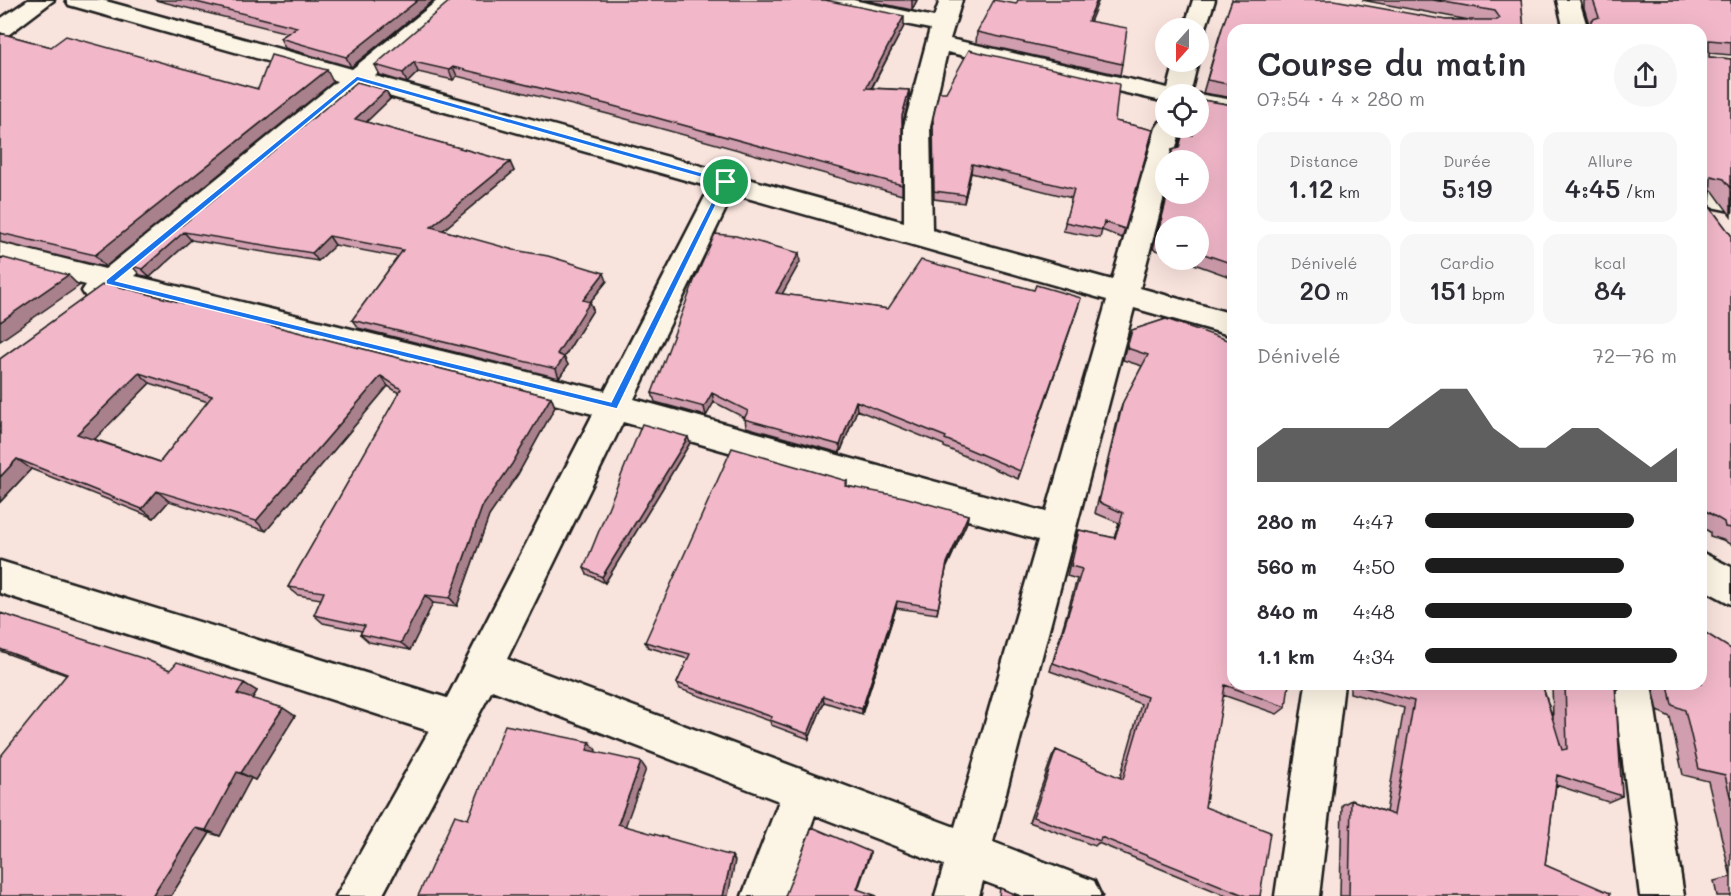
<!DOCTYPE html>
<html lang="fr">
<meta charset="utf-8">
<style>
:root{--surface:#fff;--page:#f7f7f7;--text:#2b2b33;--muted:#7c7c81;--accent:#1c1c1c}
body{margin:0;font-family:Mali,sans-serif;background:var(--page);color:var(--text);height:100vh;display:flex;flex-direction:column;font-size:22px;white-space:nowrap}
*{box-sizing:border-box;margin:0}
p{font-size:20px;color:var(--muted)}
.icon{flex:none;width:33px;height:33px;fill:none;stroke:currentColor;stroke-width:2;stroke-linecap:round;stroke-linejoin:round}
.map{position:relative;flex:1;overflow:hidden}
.side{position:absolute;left:1227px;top:24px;width:480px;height:666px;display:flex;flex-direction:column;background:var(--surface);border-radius:18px;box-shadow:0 6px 24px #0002}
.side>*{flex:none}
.needle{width:39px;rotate:201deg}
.fabs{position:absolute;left:1155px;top:18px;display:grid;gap:12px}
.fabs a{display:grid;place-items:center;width:54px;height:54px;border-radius:50%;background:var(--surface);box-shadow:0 6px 24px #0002;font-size:30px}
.pin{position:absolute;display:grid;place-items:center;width:51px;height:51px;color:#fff;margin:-26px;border:3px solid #fff;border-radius:50%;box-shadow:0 2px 6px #0007}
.round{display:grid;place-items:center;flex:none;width:63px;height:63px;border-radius:32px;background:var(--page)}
.overview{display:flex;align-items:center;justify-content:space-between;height:102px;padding:0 30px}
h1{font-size:33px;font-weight:600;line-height:45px}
.metrics{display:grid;grid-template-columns:repeat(3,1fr);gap:9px;height:102px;padding:6px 30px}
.metrics div{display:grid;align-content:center;border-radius:15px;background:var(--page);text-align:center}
.metrics b{font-size:26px;font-weight:600}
.metrics small{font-size:16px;font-weight:400}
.metrics p{font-size:16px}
.chart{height:168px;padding:12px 30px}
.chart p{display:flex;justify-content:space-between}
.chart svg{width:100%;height:108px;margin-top:6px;fill:var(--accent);opacity:.7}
ul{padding:0 30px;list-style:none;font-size:20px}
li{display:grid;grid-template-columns:96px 72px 1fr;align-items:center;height:45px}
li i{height:15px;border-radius:8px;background:var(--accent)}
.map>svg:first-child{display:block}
</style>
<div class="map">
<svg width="1731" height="896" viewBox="0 0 1731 896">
<rect width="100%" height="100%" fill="#f9e3dd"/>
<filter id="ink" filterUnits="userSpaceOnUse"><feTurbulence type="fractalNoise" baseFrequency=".0167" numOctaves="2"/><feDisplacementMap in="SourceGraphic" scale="12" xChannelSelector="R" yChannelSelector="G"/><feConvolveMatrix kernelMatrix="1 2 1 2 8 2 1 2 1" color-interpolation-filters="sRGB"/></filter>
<g filter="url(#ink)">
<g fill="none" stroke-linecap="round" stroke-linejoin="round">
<g stroke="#1c1c1c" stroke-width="5">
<path id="minor" d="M28,0H54L8,35L0,37V19Z
M66,0H102L352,69L438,0H463L375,76L904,222V126L930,29L820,7L812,5L809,0H853L934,17L940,0H962L950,39L1168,88L1175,62L1198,61L1190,94H1166V102L947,52L930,126L932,230L1112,280L1156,128L1160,122L1166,121V128H1181L1173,160H1166V189L1140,288L1233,314V336L1134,308L993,842L1094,881L1101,896H1023L983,881L979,896H935L944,865L815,815L786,896H742L779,801L492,690L382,896H336L429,731L0,593V561L447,698L593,414L115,292L97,302L87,299L82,291L86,285L0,263V243L105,269L337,81L69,5ZM360,88L710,187L605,391L135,276ZM733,194L1107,300L1046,512L634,399ZM623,422L1038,540L955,827L507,659Z
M1193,0H1215L1204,33L1198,34V28H1184Z
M1557,0H1579L1588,30H1564Z
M1198,94L1233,100V116L1198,110Z
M1701,187L1731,193V211L1701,205Z
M1701,552L1731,567V604L1701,588Z
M1306,684H1344L1319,896H1275Z
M1613,684H1651L1684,896H1640Z"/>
</g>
<use href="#minor" fill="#fcf5e5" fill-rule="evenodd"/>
</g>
<path fill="#d09eae" stroke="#1c1c1c" stroke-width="1.5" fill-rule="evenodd" d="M155,0H434L351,67L285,48L280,38L288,33Z
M864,0H917L912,10Z
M1232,0L1446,20H1469L1362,0H1521L1524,30H1233V98L1203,93L1219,37Z
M1584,0H1731V55L1709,53V57L1731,59V216L1713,191L1711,190L1710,207L1731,235V545L1723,540L1710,536V532L1701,527V30H1585L1589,24L1584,8Z
M1090,22L1122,64L1120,75L976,43L977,32Z
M904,26L872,88L909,90V100L902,125V195L608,114L457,76L453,80L418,72L407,83L380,75L375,65Z
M0,33L51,47L258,89L333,82L105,267L0,242Z
M386,90L390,99L366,122L510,162L514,171L443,230L607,281L590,302L593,310L564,357L568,365L559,378L358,328L352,320L398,257L335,245L318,261L191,240L150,277L140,275L132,266Z
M1202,100L1233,105V278L1183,260H1198V226H1166V253L1153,249L1167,194H1198V160H1169L1172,150L1178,149L1183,133L1191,135L1193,128H1198V109Z
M933,118L1115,121L1153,130L1122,238L1102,230L1100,238L1063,231L1072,198L971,173L964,203L934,199Z
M800,262L782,294L888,309L1078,307L1018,479L944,447V445L857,410L840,453L746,427L745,418L714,402L706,416L655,402L652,393Z
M105,283L551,397L555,407L518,474L489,516L457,606L433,603L410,650L369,642L360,634L362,631L323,623L314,615L321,599L298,595L288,587L399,393L388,386L266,531L169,501L154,518L31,469L0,502V359ZM150,383L208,402L160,462L94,439Z
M1166,319L1286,707L1277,714L1223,695L1205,807L1260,896H1227L1098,843L1095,846L1029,822L1052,757L1056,750L1120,778L1141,704L1050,671L1077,579L1067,576L1075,540L1079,530L1114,538L1119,523L1095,513L1119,414L1123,402L1142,366L1123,360L1127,342L1132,330Z
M690,443L605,583L587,574L584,568Z
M847,481V486L968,515L967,522L946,569L937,614L896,608L862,714L824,702L809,739L771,725L770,721L680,689L677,683L688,659L648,647L645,642Z
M0,613L170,670L257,691L252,699L283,708L295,716L255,780L251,778L220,836L210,833L171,896L66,675L0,651Z
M1731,649V896H1717L1714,881L1731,877L1708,781L1683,775L1670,717L1658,711L1652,684H1701Z
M1350,684H1542L1553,719L1552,684H1626V685L1616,690L1622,796L1608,802L1556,785L1545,865L1610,896H1340L1342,805L1351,800L1386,812L1404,708L1350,693Z"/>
<path fill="#a9818d" stroke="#1c1c1c" stroke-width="1.5" d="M418,0H434L351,67L346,57Z
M912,0H917L912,10Z
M1097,0H1099L1086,32L1088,21Z
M904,16V26L866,98V88Z
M414,62L418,72L407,83L403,73Z
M453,67L457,76L453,80L449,70Z
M327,70L333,82L105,267L95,255Z
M386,90L390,99L360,128L355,119Z
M909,90V100L902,126V116Z
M510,162L514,171L436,236L431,227Z
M972,164L971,173L964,203L965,195Z
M184,232L191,240L150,277L142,269Z
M329,236L335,245L318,261L312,253Z
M799,253L800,262L777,303L776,293Z
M604,273L607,281L590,302L593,310L561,362L564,357L568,365L559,378L556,369L557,354L583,300Z
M68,275L79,286L0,341V322Z
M1081,298L1078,307L1018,479L1020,471Z
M139,373L150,383L90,444L77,434Z
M381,376L388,386L266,531L256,521Z
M712,393L714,402L706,416L704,407Z
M551,397L555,407L518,474L489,516L457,606L450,598L482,507Z
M856,401L857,410L840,453V445Z
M688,437L690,443L605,583L602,577Z
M17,459L31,469L0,502V477Z
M157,491L169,501L154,518L142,509Z
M968,515L967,522L946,569L937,614L947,563Z
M425,595L433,603L410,650L401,643Z
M897,601L896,608L862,714V709Z
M244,683L257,691L250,702L237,694Z
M823,696L824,702L809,739L808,734Z
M283,708L295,716L255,780L241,773Z
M590,742L596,750L593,757L587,750Z
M641,762L646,769L624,830L618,824Z
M237,772L251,778L220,836L206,830Z
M195,828L210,833L171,896H152Z
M870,852V855L857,892V889Z
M732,856L735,861L728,896H723Z"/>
<path fill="#f2b8ca" stroke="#1c1c1c" stroke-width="1.5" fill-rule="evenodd" d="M188,0H418L346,57L280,38L297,27Z
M451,0H825L904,16L866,88L909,90L902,116V185L606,104L453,67L449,70L414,62L403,73L375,65Z
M994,0L1016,4L1018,0H1097L1088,21L1127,28L1122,64L977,32Z
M1232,0H1334L1446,20H1497L1500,18L1495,11L1433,0H1521L1524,30H1233V85L1207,80L1223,25Z
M1593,0H1731V42L1709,40V57L1731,59V188L1724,179L1711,176L1710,207L1731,235V528L1725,527L1724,522L1701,508V30H1591V20L1599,17Z
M0,33L51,47L66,36L258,89L271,55L327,70L95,255L0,233Z
M969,50L1119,84L1115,121L1153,130L1125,229L1104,222L1102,230L1065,222L1074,189L972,164L965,195L934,191L933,118L939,92H946Z
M357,82L386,90L355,119L510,162L431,227L514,250L548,256L604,273L583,300L590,302L557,354L564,357L556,369L352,320L403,250L329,236L312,253L184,232L142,269L132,266Z
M1202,100L1233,105V264L1198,252V226H1166V240L1157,237L1168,194H1198V160H1172V150L1179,148L1183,133L1192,135L1194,128H1198V111Z
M715,234L736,236L799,253L776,293L888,309L921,260L1034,290L1036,285L1081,298L1020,471L945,439L946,437L856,401L840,445L744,419L748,411L712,393L704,407L652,393L694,281Z
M0,257L68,275L0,322Z
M105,283L551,397L512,464L482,507L450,598L425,595L401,643L360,634L365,626L314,615L324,592L288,587L401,389L381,376L256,521L157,491L142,509L17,459L0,477V359ZM139,373L212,396L160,462L77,434Z
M1166,319L1233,342V684H1289L1286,707L1225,685L1205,807L1270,832L1260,896H1246L1101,837L1100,841L1033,817L1056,750L1123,779L1147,697L1053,663L1082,569L1071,566L1079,530L1115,538L1123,513L1099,502L1123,402L1148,355L1127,348L1132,330Z
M642,424L688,437L602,577L584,568Z
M732,448L847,481L845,486L904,497L968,515L947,563L938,608L897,601L862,709L823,696L808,734L770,720L772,717L677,683L690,654L645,642Z
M0,613L145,659L170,670L177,662L244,683L237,694L283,708L241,773L237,772L206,830L195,828L152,896H0V757L67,674L0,649Z
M1701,630L1731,649V800L1725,775L1699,769L1685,710L1672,705L1668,684H1701Z
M1359,684H1542L1562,750L1567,749L1565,684H1615L1622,796L1557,775L1545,865L1610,893V896H1349L1351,800L1394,815L1414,701L1359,686Z
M505,725L590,742L587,750L641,762L618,824L732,856L723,896H418L455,815L468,819Z
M812,827L870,852L857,889L877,896H785Z
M1000,888L1018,896H999Z"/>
</g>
<path fill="#1a73e8" stroke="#fff" stroke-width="1.5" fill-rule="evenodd" d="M357,76L728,180L617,409L106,284V280ZM358,81L721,183L611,402L116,281Z"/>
</svg>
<div class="fabs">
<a><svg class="needle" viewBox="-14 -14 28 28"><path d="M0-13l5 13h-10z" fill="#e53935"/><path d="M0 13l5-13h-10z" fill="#7c7c81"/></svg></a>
<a><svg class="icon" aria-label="locate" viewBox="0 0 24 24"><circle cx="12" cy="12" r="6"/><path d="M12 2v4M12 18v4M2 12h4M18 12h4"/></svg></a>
<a>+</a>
<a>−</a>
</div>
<div class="pin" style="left:726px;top:182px;background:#1e9e55"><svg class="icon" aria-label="arrive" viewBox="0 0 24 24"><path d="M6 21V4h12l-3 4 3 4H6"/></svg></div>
<section class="side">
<div class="overview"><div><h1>Course du matin</h1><p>07:54 · 4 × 280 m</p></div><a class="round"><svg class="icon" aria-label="share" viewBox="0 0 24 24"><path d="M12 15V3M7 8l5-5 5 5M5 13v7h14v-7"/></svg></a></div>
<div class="metrics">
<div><p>Distance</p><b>1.12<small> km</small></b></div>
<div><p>Durée</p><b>5:19</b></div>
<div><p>Allure</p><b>4:45<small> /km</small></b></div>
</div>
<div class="metrics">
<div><p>Dénivelé</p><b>20<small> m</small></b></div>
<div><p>Cardio</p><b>151<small> bpm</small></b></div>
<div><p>kcal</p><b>84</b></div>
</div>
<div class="chart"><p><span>Dénivelé</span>72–76 m</p>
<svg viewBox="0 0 160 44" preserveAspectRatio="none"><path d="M0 44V30L10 22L20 22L30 22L40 22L50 22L60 14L70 6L80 6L90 22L100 30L110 30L120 22L130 22L140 30L150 38L160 30V44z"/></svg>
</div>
<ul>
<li><b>280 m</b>4:47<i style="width:83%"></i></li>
<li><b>560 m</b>4:50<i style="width:79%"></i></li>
<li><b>840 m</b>4:48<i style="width:82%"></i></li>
<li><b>1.1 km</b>4:34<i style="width:100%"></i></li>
</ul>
</section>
</div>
